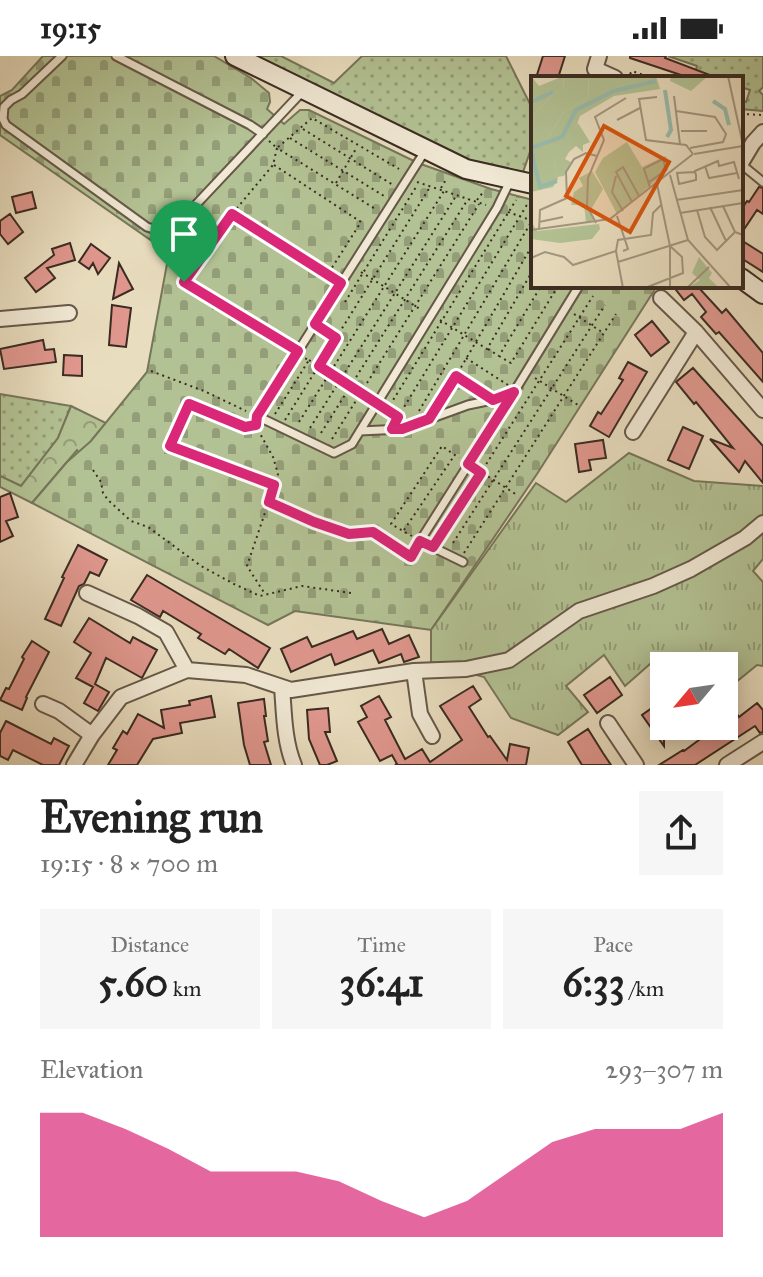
<!DOCTYPE html>
<meta charset="utf-8">
<style>
:root{--surface:#fff;--page:#f6f6f6;--text:#222;--muted:#767676;--accent:#db2777}
body{margin:0;font-family:"IM FELL Great Primer",serif;background:var(--page);color:var(--text);height:100vh;display:flex;flex-direction:column;font-size:30px;white-space:nowrap}
*{box-sizing:border-box;margin:0}
p{font-size:26px;color:var(--muted)}
.icon{flex:none;width:44px;height:44px;fill:none;stroke:currentColor;stroke-width:2;stroke-linecap:round;stroke-linejoin:round}
.map{position:relative;height:709px;overflow:hidden}
.drawer{display:flex;flex-direction:column;background:var(--surface);flex:1}
.drawer>*{flex:none}
.needle{width:52px;rotate:241deg}
.buttons{position:absolute;left:650px;top:596px;display:grid;gap:16px}
.buttons a{display:grid;place-items:center;width:88px;height:88px;border-radius:0px;background:var(--surface);box-shadow:0 4px 20px #0003;font-size:40px}
.pin{position:absolute;display:grid;place-items:center;width:68px;height:68px;color:#fff;margin:-82px -34px;border-radius:50% 50% 50% 0;rotate:-45deg;box-shadow:0 0 8px #0007}
.pin .icon{rotate:45deg}
.round{display:grid;place-items:center;flex:none;width:84px;height:84px;border-radius:0px;background:var(--page)}
.headline{display:flex;align-items:center;justify-content:space-between;height:136px;padding:0 40px}
h1{font-size:44px;font-weight:700;line-height:60px}
.stats{display:grid;grid-template-columns:repeat(3,1fr);gap:12px;height:136px;padding:8px 40px}
.stats div{display:grid;align-content:center;border-radius:0px;background:var(--page);text-align:center}
.stats b{font-size:40px;font-weight:700}
.stats small{font-size:22px;font-weight:400}
.stats p{font-size:22px}
.chart{height:224px;padding:16px 40px}
.chart p{display:flex;justify-content:space-between}
.chart svg{width:100%;height:144px;margin-top:8px;fill:var(--accent);opacity:.7}
.status{display:flex;justify-content:space-between;align-items:center;height:56px;padding:0 40px;background:var(--surface);direction:ltr}
.status svg{height:22px;fill:currentColor}
.map>svg:first-child{display:block}
</style>
<div class="status"><b>19:15</b><svg viewBox="0 0 49 12"><path d="M0 12V9h3v3zM5 12V6h3v6zM10 12V3h3v9zM15 12V0h3v12zM26 1h20v11H26zM47 4h2v5h-2z"/></svg></div>
<div class="map">
<svg width="763" height="709" viewBox="0 0 763 709">
<defs>
<pattern id="grass-dots" width="8" height="8" patternUnits="userSpaceOnUse" patternTransform="scale(2)"><rect width="8" height="8" fill="#b3c294"/><path d="M2 2h.1M6 6h.1" fill="none" stroke="#939e78" stroke-width="1.8" stroke-linecap="round"/></pattern>
<pattern id="forest-crowns" width="20" height="18" patternUnits="userSpaceOnUse" patternTransform="scale(2)"><rect width="20" height="18" fill="#b3c294"/><path d="M2 6a3 3 0 1 1 6 0M12 15a3 3 0 1 1 6 0" fill="none" stroke="#939e78"/></pattern>
<pattern id="cemetery-stones" width="16" height="16" patternUnits="userSpaceOnUse" patternTransform="scale(2)"><rect width="16" height="16" fill="#b3c294"/><path d="M2 7V4a2 2 0 0 1 4 0v3zM10 15v-3a2 2 0 0 1 4 0v3z" fill="#939e78"/></pattern>
<pattern id="park-tufts" width="24" height="20" patternUnits="userSpaceOnUse" patternTransform="scale(2)"><rect width="24" height="20" fill="#b3c294"/><path d="M3 7l-1-3M5 7V3M7 7l1-3M15 17l-1-3M17 17v-4M19 17l1-3" fill="none" stroke="#939e78"/></pattern>
</defs>
<rect width="100%" height="100%" fill="#e9ddbf"/>
<filter id="stains"><feTurbulence type="fractalNoise" baseFrequency=".0025" numOctaves="4"/><feColorMatrix values="0 0 0 0 .2 0 0 0 0 .09 0 0 0 0 .02 0 0 0 .5 -.17"/></filter>
<radialGradient id="worn" r=".72"><stop offset=".6" stop-color="#630" stop-opacity="0"/><stop offset="1" stop-color="#630" stop-opacity=".3"/></radialGradient>
<path fill="url(#grass-dots)" stroke="#76765a" stroke-width="2" d="M257,0H281L334,27L362,0H506L533,54V87L522,119L464,104Z
M668,0H763V31L759,35L763,39V55L741,53V45L746,46L750,34L741,31V22H716L704,18L694,22L697,10Z
M0,338L71,350L58,382L21,430L0,420Z"/>
<path fill="url(#forest-crowns)" stroke="#76765a" stroke-width="2" d="M71,350L106,367L91,385L89,409L77,394L32,447L0,431V420L21,430L58,382Z"/>
<path fill="url(#cemetery-stones)" stroke="#76765a" stroke-width="2" d="M43,0H214L251,22L269,37L270,46L267,53L284,68L300,54H309L418,107L491,133L533,144V230H657L537,418L431,574L295,555L268,569L32,447L67,406L91,385L147,316L169,197L0,79V40L12,34Z"/>
<path fill="url(#park-tufts)" stroke="#76765a" stroke-width="2" d="M629,397L694,425L763,430V503L753,515L763,526V610L757,609L724,636V610H664V631L650,608L625,630L604,599L566,630L588,656L558,679L511,662L484,621L431,606V574L536,427L566,446Z"/>
<path fill="#e0978e" stroke="#3a2b21" stroke-width="2" d="M543,0H565L558,22H536Z
M630,0H666L665,2L710,19L709,22H690L630,2Z
M759,131L763,132V158L757,154L741,178V154L747,145L749,146Z
M32,136L36,152L16,157L12,141Z
M10,158L23,176L8,188L0,178V165Z
M741,184L763,198V216L741,202Z
M70,187L75,204L47,212L55,222L36,236L25,222L54,199L52,193Z
M91,188L110,202L98,218L93,207L89,213L79,206Z
M119,207L133,233L113,243Z
M673,230H701L699,232L722,257L726,253L763,297V326L719,276L716,278L701,261L706,256L692,238L684,244Z
M112,249L131,252L126,291L109,289Z
M652,265L669,286L651,300L635,279Z
M43,284L45,294L54,293L56,306L4,313L0,293Z
M64,299L82,300V320L63,319Z
M628,306L647,316L609,381L590,370L598,356L601,358L623,324L619,322Z
M693,312L763,390V427L745,405L739,416L710,383L733,392L696,346L694,348L676,326Z
M683,371L703,380L689,413L668,404Z
M603,384L606,402L589,404L591,414L579,416L575,388Z
M10,437L18,461L6,465L13,480L0,486V441Z
M78,489L107,504L99,520L90,516L84,528L79,530L61,570L45,563L64,522L62,521Z
M147,519L270,592L258,612L229,593L225,598L198,582L201,578L163,555L160,561L131,544Z
M89,562L130,587L133,581L157,594L142,622L106,602L95,628L109,636L98,655L84,647L93,631L76,622L91,597L74,586Z
M382,573L389,588L409,579L419,601L404,606L401,598L379,607L373,594L335,609L331,598L291,616L281,593L307,581L312,591L353,575L357,583Z
M32,585L49,596L26,641L27,642L22,654L0,644L6,632L9,633L24,603L22,601Z
M610,621L622,639L597,657L584,639Z
M473,630L481,643L469,651L488,681L490,680L507,704L510,688L529,692L526,709H395L397,708L392,699L380,705L358,666L367,661L361,650L379,640L391,661L385,664L405,703L422,693L430,706L462,684L440,650Z
M211,640L215,661L180,667L182,677L153,683L137,709H108L117,694L113,692L123,675L127,678L138,658L164,672L161,654L190,649L189,645Z
M264,643L266,660H264L268,685L264,686L271,709H250L244,689L238,647Z
M659,647L664,654V670H682L664,682V690L642,659Z
M757,647L763,654V676L760,677L755,670L695,709H659L683,694L684,695L718,670H724V666L737,658L739,661Z
M328,652L330,676H325L337,705L327,709H320L309,683L307,654Z
M6,665L51,688L54,682L69,690L59,709H43L13,694L8,704L0,700V677Z
M588,673L603,697L611,709H582L568,686Z"/>
<g fill="none" stroke-linecap="round" stroke-linejoin="round">
<g stroke="#665848" stroke-width="11">
<path id="lane" d="M62,0L22,38L11,44L4,51L3,63L6,69L147,171L160,175L173,173L302,36
M116,0L250,69L263,78
M425,95L257,360L334,397L352,388L497,152L510,125
M741,108L763,126
M184,226L298,295
M360,375L402,373L468,349L502,342L514,336L579,230
M463,506L420,485L513,338"/>
</g>
<g stroke="#665848" stroke-width="18">
<path id="street" d="M599,0L595,13L615,22
M741,107L753,87L763,76
M661,242L696,276L763,354
M0,263L69,257
M633,376L696,276
M87,537L138,560L166,576L187,614
M414,615L420,658L432,680
M282,631C284,656 284,685 294,709
M43,648L59,655L92,679
M608,667L636,709
M74,709L92,679L121,641L187,614L246,619L291,634L414,615L466,613L509,604L579,555L653,530L691,513L745,482L763,467
M727,709L763,686"/>
</g>
<g stroke="#3a2b21" stroke-width="22">
<path id="secondary" d="M235,0L466,113L533,128
M741,222L763,238"/>
</g>
<path stroke="#3a2b21" stroke-width="2" stroke-dasharray="2 4" stroke-linecap="butt" d="M630,18L632,15L652,22
M741,58L763,59
M303,73L393,129
M290,82L384,140
M269,85L277,92L312,62L399,113
M274,109L361,166L328,218
M417,126L486,149
M336,127L357,91
M441,132L447,122
M477,144L484,135
M508,156L533,165
M191,216L231,159
M361,216L420,253
M332,222L232,158L273,109L277,92L377,154
M345,246L416,131
M574,258L602,276
M440,264L487,293L533,214
M323,273L334,281
M488,293L499,300L541,230
M499,300L511,307L558,230
M466,302L508,329
M309,304L369,342
M151,315L204,335L246,355
M535,322L578,349
M478,334L456,320L533,188
M437,349L455,321
M387,354L516,144
M388,354L397,362
M419,355L533,163
M275,358L309,304L304,302
M398,361L528,147
M285,364L430,131
M299,366L444,135
M253,369L245,371L189,348L170,390L273,429
M310,372L456,140
M258,374L273,401L278,418L247,510L265,538
M321,377L468,143
M332,383L479,148
M93,414L101,426L103,437L108,444L131,465L148,471L201,510L234,528L260,540L302,530L351,537
M478,414L517,439
M269,446L314,466L349,478L373,476L411,501L414,496
M404,474L454,400
M412,480L391,468L442,390L459,402
M438,484L593,240
M453,487L605,249
M464,497L616,258"/>
<use href="#lane" stroke="#f1e9d5" stroke-width="7"/>
<use href="#street" stroke="#f1e9d5" stroke-width="14"/>
<use href="#secondary" stroke="#f1e9d5" stroke-width="18"/>
</g>
<g fill="none" stroke-linecap="round" stroke-linejoin="round">
<g stroke="#fff" stroke-width="16">
<path id="route" d="M232,158L341,227L315,268L336,282L319,310L398,361L392,373H402L429,363L456,320L493,344L514,336L468,408L481,417L433,491L420,485L411,501L373,476L349,478L314,466L269,446L274,429L170,390L189,348L245,371L256,369L257,360L298,295L184,226Z"/>
</g>
<use href="#route" stroke="#db2777" stroke-width="10"/>
</g>
<g transform="translate(531 20)">
<rect width="212" height="212" fill="#e9ddbf"/>
<path d="M33,0H58L57,21L32,37L16,64L1,71L0,43L23,17L32,15ZM47,47L59,66L52,69V76L45,70L38,76L34,83L40,86L33,100L26,101L23,88ZM0,145L6,155L68,148L69,153L61,163L29,167L0,163Z" fill="#b3c294"/>
<path d="M0,0L8,10L33,0L32,16L23,17L0,43ZM58,0H125L129,13L83,20L49,40L39,67L23,88L27,103L22,111L0,116V70L16,64L32,37L57,21ZM140,0H177L160,15L139,5Z" fill="#b3c294"/>
<path d="M96,66L111,91L135,80L137,94L86,138L64,96L72,82Z" fill="#b3c294"/>
<path d="M61,95L72,113L59,135L63,144L55,146L53,129H40L43,116L52,110L48,102ZM168,181L181,197L178,202L188,212H157L169,204L161,197Z" fill="#b3c294"/>
<path fill="none" stroke="#98bcae" stroke-width="4" d="M134,14L140,54L136,61M182,25L194,33L198,49M0,26L22,16M0,72L31,61L45,34L83,15L125,5M0,74L9,111L26,105"/>
<path fill="none" stroke="#a39680" stroke-width="2" d="M197,0L212,69M143,20L149,68M126,21L108,23L115,64L155,69L162,78M145,35L184,41L195,58L192,66L159,72M86,44L109,32M150,55H176M163,78L212,70M174,90L178,102L206,97M164,96L146,97L148,108L165,104V99L164,96V95L187,85L188,90L203,86L208,103M139,99L157,164L200,212M85,100L81,116L92,135M118,106L135,94L132,83L114,92L113,93L118,108L119,112M126,108L139,170V212M145,124L212,114M101,126L85,96L92,91L108,120M192,130L204,156M179,131L195,165M166,134L174,161L186,174L204,156L212,159M149,137L212,127M86,140L97,173L92,175M8,146L32,141M65,147L56,130L57,102L73,64L64,41L95,22M0,154L79,143L162,78M8,154L9,134L36,122L35,96L43,83L55,77L66,80M85,175L92,212M0,182L14,176L33,181L42,189L85,175L87,164L120,159L122,137L131,128M87,186L157,164M114,212L152,197L151,181L139,170M156,212L178,191"/>
<path fill="#d7540e" fill-opacity="0.15" stroke="#d7540e" stroke-width="4" d="M73,50L138,86L99,156L35,120Z"/>
<rect width="212" height="212" fill="none" stroke="#3a2b21" stroke-width="4"/>
</g>
<rect width="100%" height="100%" filter="url(#stains)"/>
<rect width="100%" height="100%" fill="url(#worn)"/>
</svg>
<div class="buttons">
<a><svg class="needle" viewBox="-14 -14 28 28"><path d="M0-13l5 13h-10z" fill="#e53935"/><path d="M0 13l5-13h-10z" fill="#767676"/></svg></a>
</div>
<div class="pin" style="left:184px;top:226px;background:#1e9e55"><svg class="icon" aria-label="arrive" viewBox="0 0 24 24"><path d="M6 21V4h12l-3 4 3 4H6"/></svg></div>
</div>
<section class="drawer">
<div class="headline"><div><h1>Evening run</h1><p>19:15 · 8 × 700 m</p></div><a class="round"><svg class="icon" aria-label="share" viewBox="0 0 24 24"><path d="M12 15V3M7 8l5-5 5 5M5 13v7h14v-7"/></svg></a></div>
<div class="stats">
<div><p>Distance</p><b>5.60<small> km</small></b></div>
<div><p>Time</p><b>36:41</b></div>
<div><p>Pace</p><b>6:33<small> /km</small></b></div>
</div>
<div class="chart"><p><span>Elevation</span>293–307 m</p>
<svg viewBox="0 0 160 44" preserveAspectRatio="none"><path d="M0 44V6L10 6L20 11L30 17L40 24L50 24L60 24L70 27L80 33L90 38L100 33L110 24L120 15L130 11L140 11L150 11L160 6V44z"/></svg>
</div>
</section>
